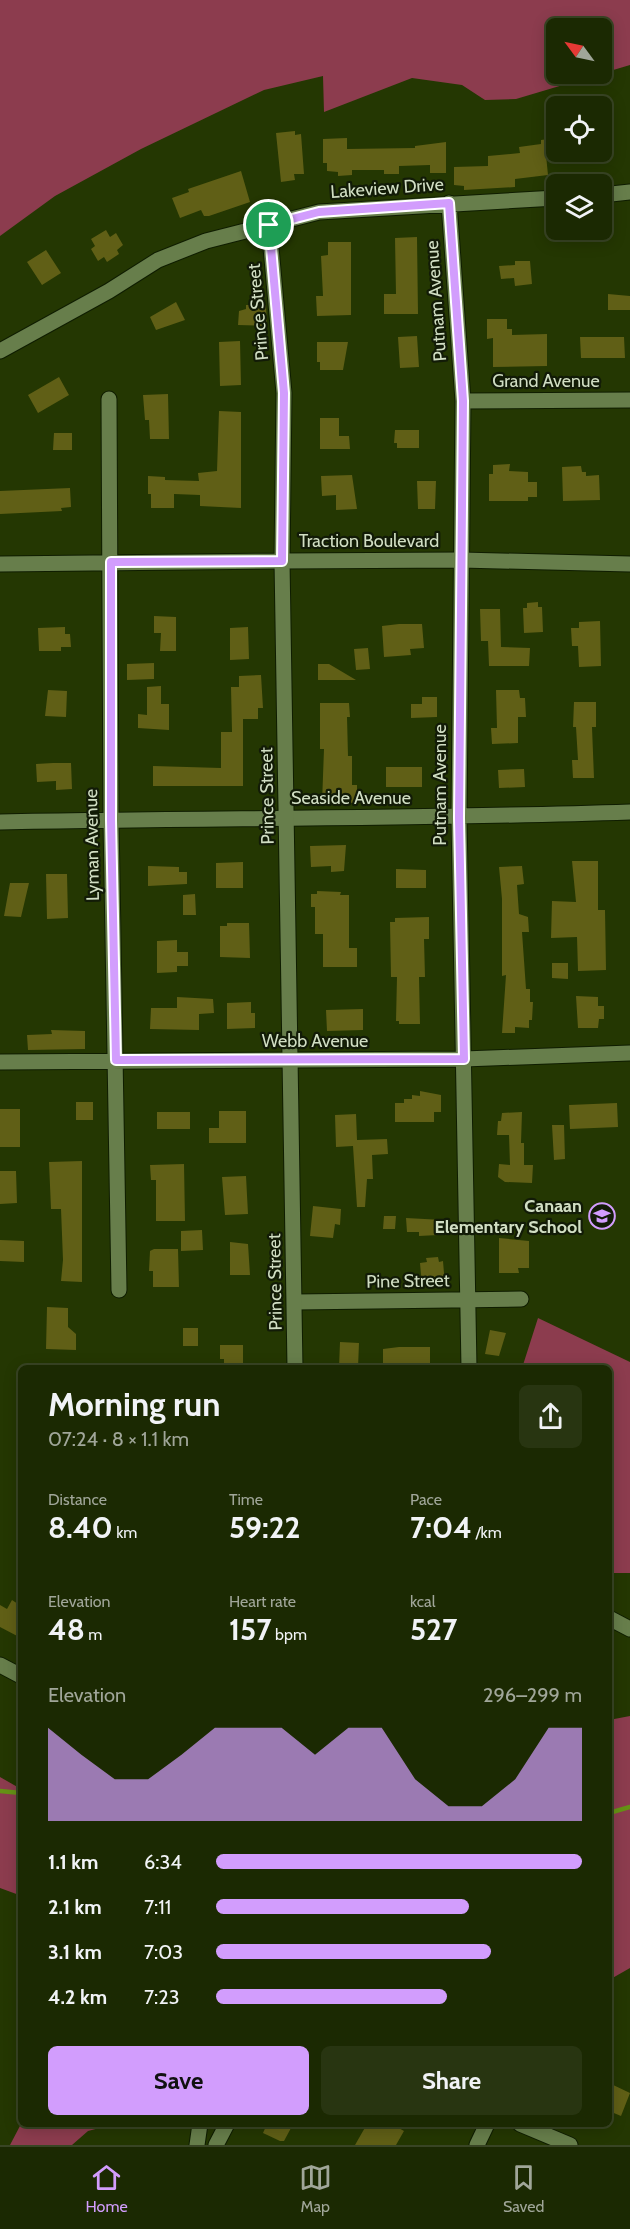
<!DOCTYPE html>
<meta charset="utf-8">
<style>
:root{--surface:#1b2902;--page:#283511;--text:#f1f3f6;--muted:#a0a699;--line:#394524;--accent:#d29dfd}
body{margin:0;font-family:Cabin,sans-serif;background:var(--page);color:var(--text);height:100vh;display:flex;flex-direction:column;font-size:22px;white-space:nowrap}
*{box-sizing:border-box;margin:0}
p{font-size:20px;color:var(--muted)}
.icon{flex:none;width:33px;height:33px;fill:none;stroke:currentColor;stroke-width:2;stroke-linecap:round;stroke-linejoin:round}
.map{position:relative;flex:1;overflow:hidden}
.drawer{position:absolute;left:18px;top:1365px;width:594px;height:762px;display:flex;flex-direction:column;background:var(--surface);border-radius:9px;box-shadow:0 3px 15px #0003,0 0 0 2px var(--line)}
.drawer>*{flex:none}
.needle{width:39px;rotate:303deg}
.tools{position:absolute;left:546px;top:18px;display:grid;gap:12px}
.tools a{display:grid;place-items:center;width:66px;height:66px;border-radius:9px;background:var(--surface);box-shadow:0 3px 15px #0003,0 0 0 2px var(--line);font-size:30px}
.pin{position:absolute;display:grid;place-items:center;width:51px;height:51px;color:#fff;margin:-26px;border:3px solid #fff;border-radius:50%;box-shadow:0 2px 6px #0007}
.round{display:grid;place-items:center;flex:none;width:63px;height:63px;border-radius:9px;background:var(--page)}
.summary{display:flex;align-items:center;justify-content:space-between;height:102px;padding:0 30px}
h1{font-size:33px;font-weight:700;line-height:45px}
.metrics{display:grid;grid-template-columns:repeat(3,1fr);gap:9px;height:102px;padding:6px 30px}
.metrics div{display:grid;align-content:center}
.metrics b{font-size:30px;font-weight:700}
.metrics small{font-size:16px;font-weight:400}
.metrics p{font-size:16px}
.chart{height:168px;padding:12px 30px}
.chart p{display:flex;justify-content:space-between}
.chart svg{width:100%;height:108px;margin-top:6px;fill:var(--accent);opacity:.7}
.action{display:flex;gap:12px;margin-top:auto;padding:12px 30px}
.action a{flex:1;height:69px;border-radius:9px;background:var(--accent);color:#111;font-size:24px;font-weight:700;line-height:69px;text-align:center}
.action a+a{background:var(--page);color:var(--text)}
ul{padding:0 30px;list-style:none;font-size:20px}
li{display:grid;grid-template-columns:96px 72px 1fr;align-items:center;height:45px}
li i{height:15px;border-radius:8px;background:var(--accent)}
.menu{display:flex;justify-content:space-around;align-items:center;height:84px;border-top:2px solid var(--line);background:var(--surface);font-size:16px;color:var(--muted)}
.menu a{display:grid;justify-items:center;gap:3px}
.menu .on{color:var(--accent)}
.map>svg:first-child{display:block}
</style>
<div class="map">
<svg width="630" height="2145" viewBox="0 0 630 2145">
<rect width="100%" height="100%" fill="#243702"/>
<path fill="#8c3c4e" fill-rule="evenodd" d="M0,0H630V65L516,99L485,100L462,85L412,78L324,112L323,76L264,90L141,149L55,196L0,236ZM602,28V74H556V28Z
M538,1318L630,1362V1573H609V1368H516L523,1365Z
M630,1716V1968L609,1980V1720Z
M0,1777L21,1789V1899L19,1895L0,1888Z
M21,2124H115L88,2131L72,2145H10Z"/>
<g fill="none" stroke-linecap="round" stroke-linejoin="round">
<path stroke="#659215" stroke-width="4.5" d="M0,1791L21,1793
M609,1813L630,1807"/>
</g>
<path fill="#605f16" d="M295,131V135L301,134L304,174H294L295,180L281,182L276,133Z
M347,138V149L415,148V146L446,142V173H430V165L399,166V174H384V170H352V175L338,176V172L327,171V163H323V139Z
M556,138V154L546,155L548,175L515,179V187L464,190V186L454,185V167L488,166V156L520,153L519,147L541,144V140Z
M241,171L250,202L209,216H204L201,210L180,218L172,198L189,192L188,189Z
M106,230L110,237L116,233L123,245L117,250L119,254L107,262L104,257L98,261L91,249L95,246L91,239Z
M417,237L418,314H384V294H396L395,238Z
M328,242H351V315L317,316L316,296H323L321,256L328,255Z
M46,250L61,273L42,285L27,262Z
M515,261H530L532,284L515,286L514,278L501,279L499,266L515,265Z
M608,294L630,296V310H608Z
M176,302L185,320L156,330L150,317Z
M246,305H266L267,326L238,325L239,311L246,309Z
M487,319H507V329H512V335L547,334V366L493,367V338L487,339Z
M417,336L419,367L400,368L398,337Z
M580,337H624L625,358H581Z
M240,341L241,385L220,386L219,342Z
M317,342H348L343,370H320V362H317Z
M59,377L69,395L38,413L28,395Z
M168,394L169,439H150L149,420H145L143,395Z
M219,411L241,412V508L200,506V495L174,494V508H151V494H148V476L165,477V480L199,481L198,473L217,471Z
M320,418H339V436H349L350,449H320Z
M395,430H419V448H397V443H394Z
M54,433H72V450H53Z
M510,464L509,471L528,472V482H537V497H528V501H489V474H493V465Z
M581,466L582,472H586V476L599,475L600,500L563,501L562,467Z
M352,475L357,509L336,510V495L322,496L321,476Z
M417,481H436L435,509H418Z
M70,488L71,507L61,508L62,511L0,514V491Z
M538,602V607H542L543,632L524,633L523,608H527V603Z
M480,609H500L501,647L530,648L529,666H489L488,641H481Z
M154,616L176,617V651H160L161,633H154Z
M600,621L601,666L579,667L578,646H572L571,628H579V622Z
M399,624H422L424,648L410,649L411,655L384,657L382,626Z
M65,627V634H70L71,647H61V651H39L38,628Z
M248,627L249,659L230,660V628Z
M368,648L370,669L356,670L354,649Z
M154,663V679L127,680V664Z
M318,664H329L356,680H318Z
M261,675L263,708H258V719H243V786H153V766L221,768V732H232L231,687H239V676Z
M161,686V704H169V730L138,728V714L147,715V687Z
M48,690L67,691L66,717L45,716Z
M496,690H519L520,698H525L526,717H518V743L492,744L491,728H497Z
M422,697H437V717L411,718V704H422Z
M574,702H596V727H592L594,778H573L572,760H578L576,727H573Z
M320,703H349L350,717H347L348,756H352V785H357V803H322L324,749H320Z
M53,763H71L72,789L56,790V781L37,782L36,764Z
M386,767H422V787H386Z
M524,769L525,787L499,788L498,770Z
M346,845L344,871L331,872V866L311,867L310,846Z
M572,861H598V910H605L606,970L578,971L577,937L551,938L552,901L576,902Z
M243,862V888H216V863Z
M148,866L179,867V872H187V884L148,886Z
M522,866L524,884L517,885L519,914L528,917L529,932H522L526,989H530V1002H533L532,1020H529V1028L515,1027V1033H502L506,975L502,976V899L499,867Z
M396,869L426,870V888H396Z
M46,874H67L68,918L47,919Z
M10,883H29L21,917L4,916Z
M317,891L341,892L340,895H349V948H357V967H323V934H315V907H311V894H317Z
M195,894L196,915H183V895Z
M429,917V939H424L425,977H419L420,1024H399V1021H396L397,977H391L390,922H395V918Z
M227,923H249L250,958L220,957V926H227Z
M177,940V952H188V966H177V972L157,973V941Z
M552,963H568V979L552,978Z
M576,996L598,997V1006H604V1019H599L598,1028H578Z
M177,997L213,999L214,1013L199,1014V1030L150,1029L151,1008H177Z
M251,1002V1013H255V1028L227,1029V1003Z
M363,1009V1030L327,1031L326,1010Z
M51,1030L85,1031V1049L28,1050L27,1035L52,1034Z
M420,1091L441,1095V1112H434V1122H395V1103H404V1099H412V1095L420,1096Z
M76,1102H93V1120H76Z
M617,1103L618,1127L570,1129L569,1105Z
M0,1109H20V1147H0Z
M219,1111H246V1143H209V1128H219Z
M157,1112H190V1129H157Z
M522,1112L521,1143H524V1165H533L532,1183L505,1182L498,1177L499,1164L510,1165L509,1135H497L498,1121H501L502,1113Z
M356,1114L357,1140L387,1139L388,1154L372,1155L373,1179H367L365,1207H357L353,1146L336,1147L335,1115Z
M552,1125H564L565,1159L554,1160Z
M82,1161V1282L61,1281L63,1260L61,1209H51L49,1162Z
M184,1164L185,1221H156V1180H151L150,1165Z
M0,1171H16L17,1203L0,1204Z
M246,1176L248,1214L225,1215L222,1177Z
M313,1206L341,1209L340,1225L335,1224L333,1238L310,1236Z
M384,1216H396L395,1229H383Z
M406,1218L443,1220L444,1231L438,1235L419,1236V1232H407Z
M202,1230L203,1250L181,1251V1231Z
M499,1238L529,1241V1268H518L519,1273H499Z
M0,1240L24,1241V1262L0,1261Z
M230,1242L248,1244L250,1275H230Z
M154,1249H178L179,1287H153V1271H149L150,1251Z
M438,1257L439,1262L443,1261L445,1285L422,1287L420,1263L427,1262L426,1258Z
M47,1307L68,1308V1327L76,1334V1350L46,1349Z
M183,1328H198V1346H183Z
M490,1330L506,1333L499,1356L485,1354Z
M340,1342L359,1343L358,1368H339Z
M220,1345H243V1368H224V1359H220Z
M399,1347H430V1365L383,1363V1349Z
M12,1600L21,1606V1638L0,1627V1605L7,1609Z
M609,2083L630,2093L621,2116L609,2111Z
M267,2124H281L291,2128L284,2141H280L263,2133Z
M367,2124L381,2129L384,2124H392L404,2131L396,2145H355Z"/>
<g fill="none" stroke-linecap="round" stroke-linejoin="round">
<g stroke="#0f1d00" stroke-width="17">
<path id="minor" d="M602,195L630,192
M449,203L463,401L459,818L469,1368
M0,351L109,291L158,260L206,241L319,212L556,198
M109,399L111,820L119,1290
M463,401L630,400
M0,564L282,561L284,393L269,225
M0,822C210,818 420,819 630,812
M0,1062L464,1059L630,1053
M296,1302L521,1299
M609,1618L630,1629
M0,1665L21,1676
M520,2124L570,2145
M216,2145L227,2124
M477,2145L487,2124"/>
</g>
<g stroke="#0f1d00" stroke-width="17">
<path id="tertiary" d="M295,1368L282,561L461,560L630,564
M197,2145L200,2124"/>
</g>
<use href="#minor" stroke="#677e4b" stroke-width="15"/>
<use href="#tertiary" stroke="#677e4b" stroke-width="15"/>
</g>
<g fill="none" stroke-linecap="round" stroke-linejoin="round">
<g stroke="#fff" stroke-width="12">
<path id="route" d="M449,203L463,401L459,818L464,1059L116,1060L111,820V562L282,561L284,393L269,225L319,212Z"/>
</g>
<use href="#route" stroke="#d29dfd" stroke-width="8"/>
</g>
<defs>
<g id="school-ring" transform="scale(1.35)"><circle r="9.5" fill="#121b07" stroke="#d29dfd" stroke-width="1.5"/><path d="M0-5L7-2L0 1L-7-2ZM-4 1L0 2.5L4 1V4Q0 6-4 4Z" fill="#d29dfd"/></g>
</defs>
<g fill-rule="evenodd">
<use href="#school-ring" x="602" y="1216"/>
</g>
<g text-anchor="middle" stroke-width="4.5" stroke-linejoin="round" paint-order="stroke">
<g font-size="18" fill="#d1dec3" stroke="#121b07">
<text transform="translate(387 188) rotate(-4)" y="6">Lakeview Drive</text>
<text transform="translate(436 301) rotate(-94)" y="6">Putnam Avenue</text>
<text transform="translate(258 312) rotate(-95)" y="6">Prince Street</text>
<text x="546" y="387">Grand Avenue</text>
<text x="369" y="547">Traction Boulevard</text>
<text transform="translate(440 785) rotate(-90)" y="6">Putnam Avenue</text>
<text transform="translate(267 796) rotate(-91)" y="6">Prince Street</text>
<text x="351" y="804">Seaside Avenue</text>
<text transform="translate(92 845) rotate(-91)" y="6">Lyman Avenue</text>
<text x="315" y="1047">Webb Avenue</text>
<text transform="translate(408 1281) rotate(-1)" y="6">Pine Street</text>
<text transform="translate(275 1282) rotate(-91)" y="6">Prince Street</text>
</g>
<g font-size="18" font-weight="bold" fill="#d1dec3" stroke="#121b07" text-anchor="end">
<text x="582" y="1212">Canaan<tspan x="582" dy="21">Elementary School</tspan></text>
</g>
</g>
</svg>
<div class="tools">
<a><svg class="needle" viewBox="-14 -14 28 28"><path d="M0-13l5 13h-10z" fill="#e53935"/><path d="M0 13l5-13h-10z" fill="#a0a699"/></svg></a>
<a><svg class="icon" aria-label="locate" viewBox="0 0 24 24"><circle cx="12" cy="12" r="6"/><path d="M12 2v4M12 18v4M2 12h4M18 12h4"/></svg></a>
<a><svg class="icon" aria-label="layers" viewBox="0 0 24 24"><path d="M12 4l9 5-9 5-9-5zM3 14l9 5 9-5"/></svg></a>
</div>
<div class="pin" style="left:269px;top:225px;background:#1e9e55"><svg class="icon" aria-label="arrive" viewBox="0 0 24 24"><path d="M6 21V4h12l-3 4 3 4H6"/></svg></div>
<section class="drawer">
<div class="summary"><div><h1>Morning run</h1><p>07:24 · 8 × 1.1 km</p></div><a class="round"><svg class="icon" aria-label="share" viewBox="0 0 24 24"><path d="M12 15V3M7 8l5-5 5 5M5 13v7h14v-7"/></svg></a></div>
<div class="metrics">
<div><p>Distance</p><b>8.40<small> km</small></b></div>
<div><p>Time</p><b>59:22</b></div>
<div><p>Pace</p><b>7:04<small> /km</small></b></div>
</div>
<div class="metrics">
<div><p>Elevation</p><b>48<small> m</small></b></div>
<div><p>Heart rate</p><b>157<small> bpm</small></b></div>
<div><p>kcal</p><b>527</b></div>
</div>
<div class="chart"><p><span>Elevation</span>296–299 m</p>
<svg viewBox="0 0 160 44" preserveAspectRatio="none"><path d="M0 44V6L10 17L20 27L30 27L40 17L50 6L60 6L70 6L80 17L90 6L100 6L110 27L120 38L130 38L140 27L150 6L160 6V44z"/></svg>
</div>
<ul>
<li><b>1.1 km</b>6:34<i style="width:100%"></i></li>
<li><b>2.1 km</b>7:11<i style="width:69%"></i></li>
<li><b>3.1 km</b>7:03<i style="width:75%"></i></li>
<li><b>4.2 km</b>7:23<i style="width:63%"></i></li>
</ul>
<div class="action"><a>Save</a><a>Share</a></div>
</section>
</div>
<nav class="menu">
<a class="on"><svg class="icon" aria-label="home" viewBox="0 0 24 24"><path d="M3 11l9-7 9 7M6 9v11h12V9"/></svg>Home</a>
<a><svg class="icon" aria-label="map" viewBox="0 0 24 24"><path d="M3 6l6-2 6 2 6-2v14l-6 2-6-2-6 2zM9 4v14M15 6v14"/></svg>Map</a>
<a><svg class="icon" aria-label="saved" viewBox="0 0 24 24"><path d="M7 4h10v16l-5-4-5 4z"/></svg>Saved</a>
</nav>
